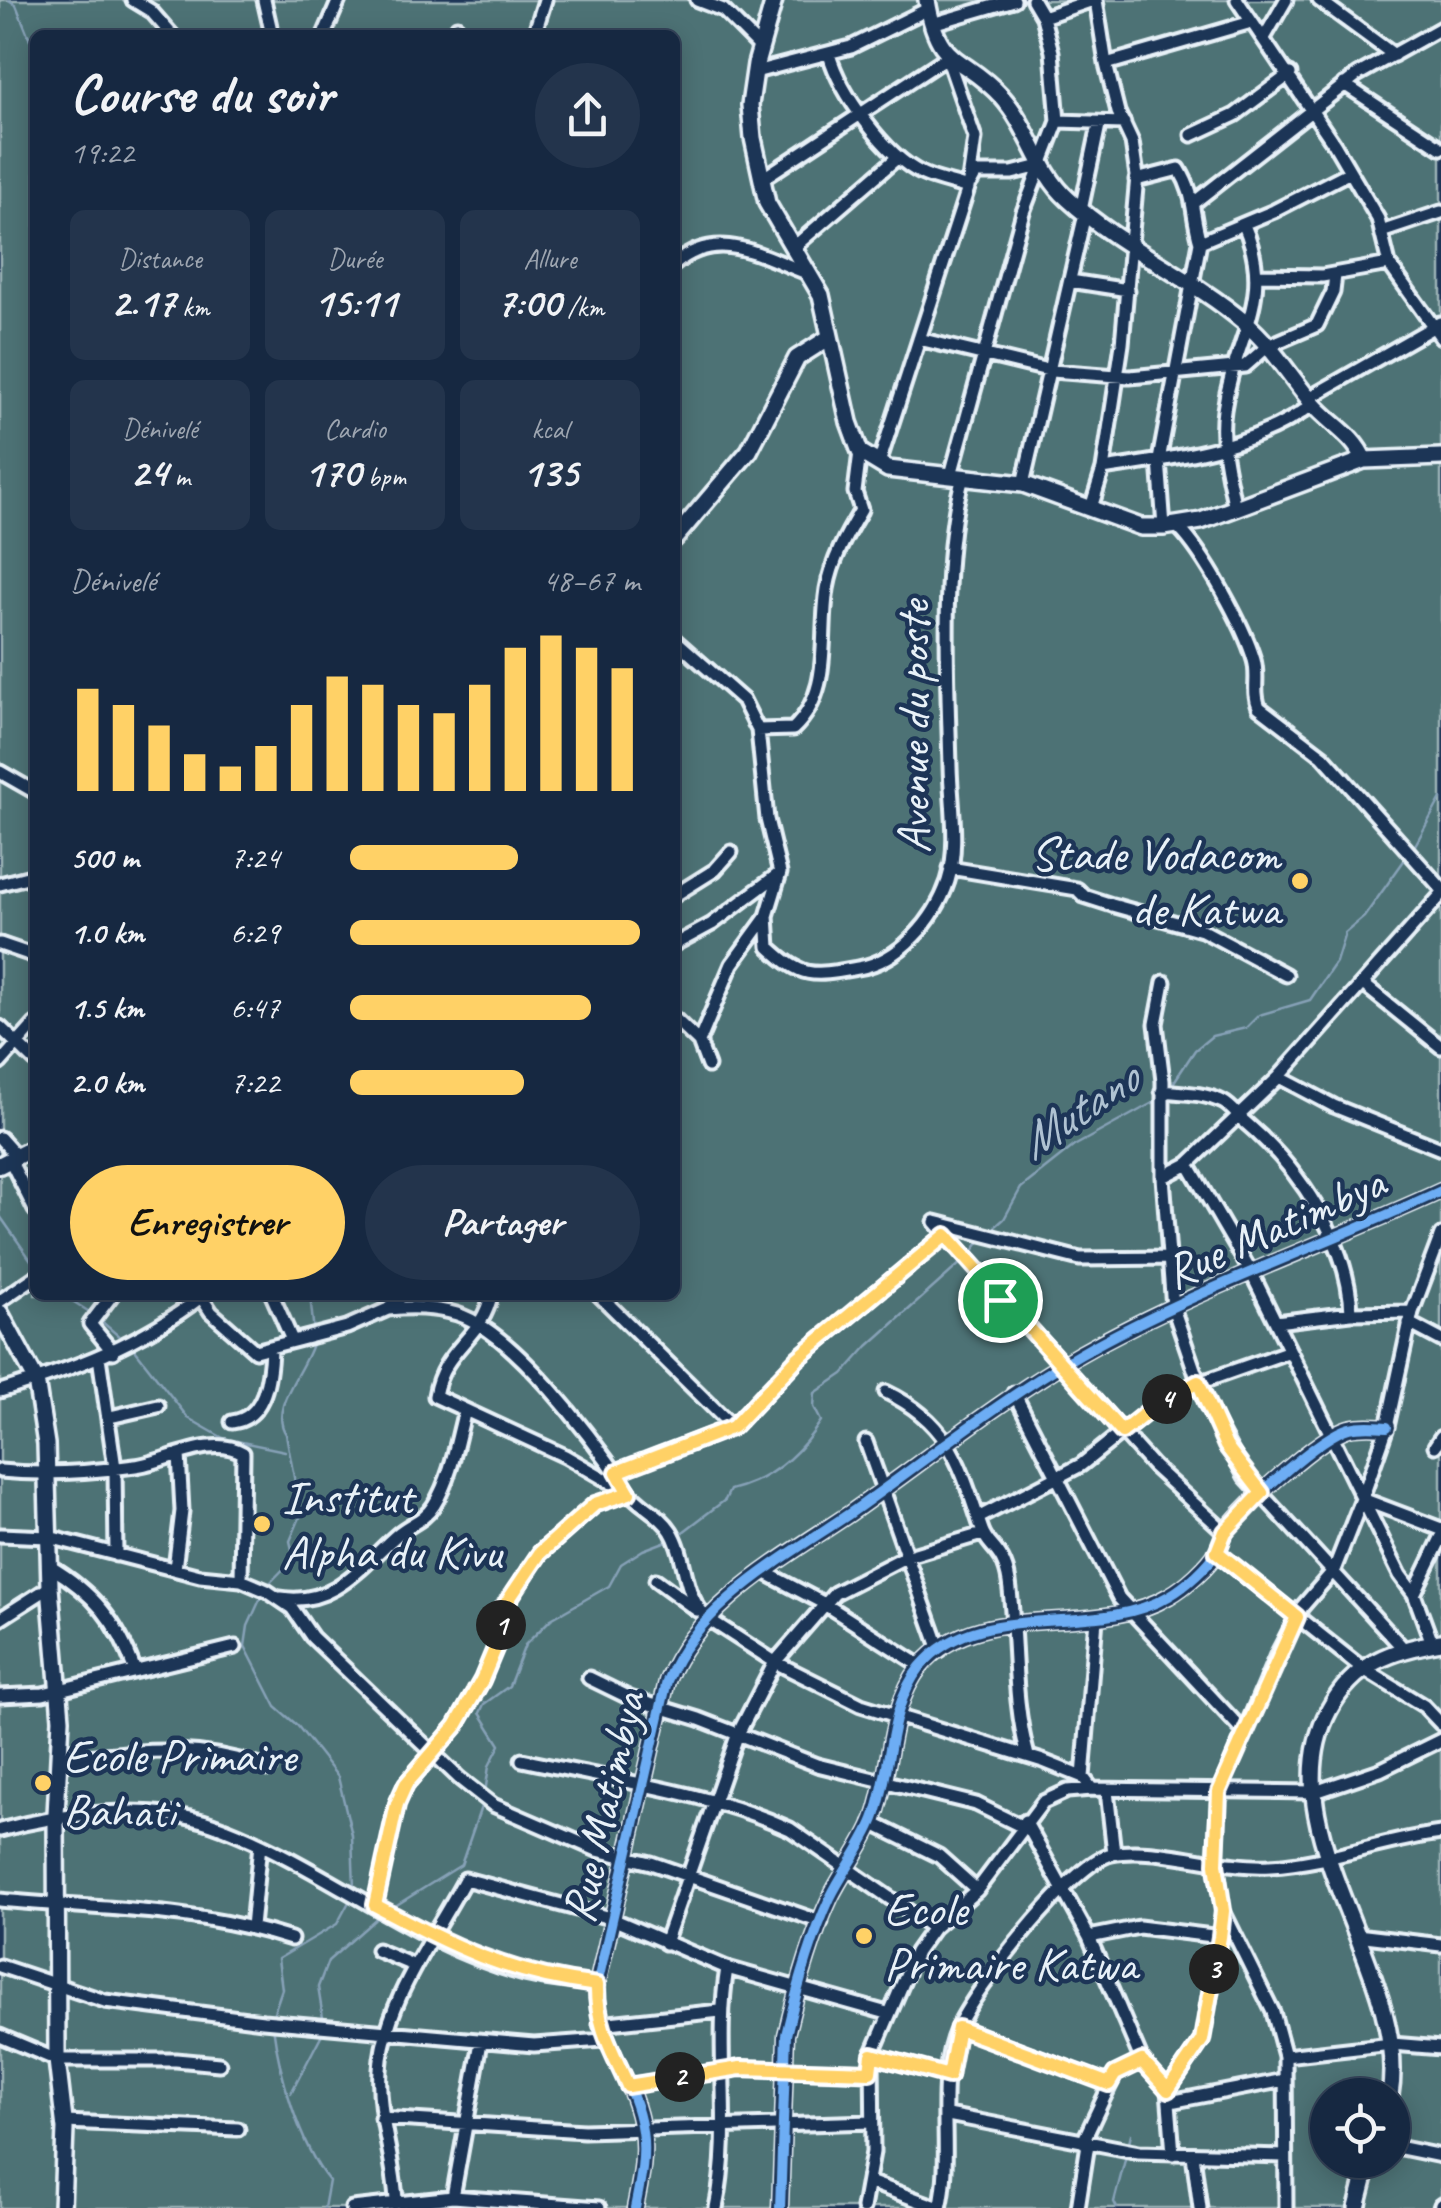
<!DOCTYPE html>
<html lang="fr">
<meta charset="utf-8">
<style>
:root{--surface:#162841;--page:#23344c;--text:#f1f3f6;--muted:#9ea6b1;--line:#35445a;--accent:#ffd166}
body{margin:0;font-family:Caveat,sans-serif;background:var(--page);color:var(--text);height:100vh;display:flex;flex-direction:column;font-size:38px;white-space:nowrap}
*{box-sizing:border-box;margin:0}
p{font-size:32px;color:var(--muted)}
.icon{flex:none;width:55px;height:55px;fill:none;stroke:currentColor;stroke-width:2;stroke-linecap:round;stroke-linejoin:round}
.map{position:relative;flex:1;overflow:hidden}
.panel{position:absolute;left:30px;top:30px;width:650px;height:1270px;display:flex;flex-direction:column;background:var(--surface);border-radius:15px;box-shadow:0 5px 25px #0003,0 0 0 2px var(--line)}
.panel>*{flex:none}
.tools{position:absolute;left:1310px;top:2078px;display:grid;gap:20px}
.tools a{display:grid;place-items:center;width:100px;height:100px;border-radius:50%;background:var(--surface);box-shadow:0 5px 25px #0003,0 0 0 2px var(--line);font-size:50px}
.pin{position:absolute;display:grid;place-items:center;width:85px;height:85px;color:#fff;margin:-42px;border:5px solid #fff;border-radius:50%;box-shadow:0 2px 10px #0007}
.km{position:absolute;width:50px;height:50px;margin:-25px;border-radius:50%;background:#222;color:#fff;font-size:28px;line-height:50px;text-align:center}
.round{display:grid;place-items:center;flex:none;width:105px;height:105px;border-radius:52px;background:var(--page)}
.overview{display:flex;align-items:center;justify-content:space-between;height:170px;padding:0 40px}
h1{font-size:55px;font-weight:700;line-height:75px}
.figures{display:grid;grid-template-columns:repeat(3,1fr);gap:15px;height:170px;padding:10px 40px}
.figures div{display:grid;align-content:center;border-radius:15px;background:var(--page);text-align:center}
.figures b{font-size:42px;font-weight:700}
.figures small{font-size:28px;font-weight:400}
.figures p{font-size:28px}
.chart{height:280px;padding:20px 40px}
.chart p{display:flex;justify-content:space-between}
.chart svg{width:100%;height:180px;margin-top:10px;stroke:var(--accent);stroke-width:6}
.primary-button{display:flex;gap:20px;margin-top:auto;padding:20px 40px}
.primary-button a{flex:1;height:115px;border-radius:60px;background:var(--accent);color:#111;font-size:40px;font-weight:700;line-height:115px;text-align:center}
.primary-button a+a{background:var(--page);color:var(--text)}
ul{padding:0 40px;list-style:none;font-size:32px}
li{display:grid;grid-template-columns:160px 120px 1fr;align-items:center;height:75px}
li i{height:25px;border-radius:12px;background:var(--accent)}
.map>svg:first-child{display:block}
</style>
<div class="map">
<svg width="1441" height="2208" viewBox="0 0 1441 2208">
<rect width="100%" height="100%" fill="#1d3557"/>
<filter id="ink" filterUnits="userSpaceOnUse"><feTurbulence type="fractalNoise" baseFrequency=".01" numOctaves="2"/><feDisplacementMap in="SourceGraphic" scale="20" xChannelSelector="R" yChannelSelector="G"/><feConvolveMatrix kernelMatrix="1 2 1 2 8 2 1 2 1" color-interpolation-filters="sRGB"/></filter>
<g filter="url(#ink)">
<path fill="#4e7274" stroke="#9bb2b6" stroke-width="2.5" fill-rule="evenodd" d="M0,0H1441V2208H0ZM35,35H675V1295H35ZM1328,2095H1392V2160H1328Z"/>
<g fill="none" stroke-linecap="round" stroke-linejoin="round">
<path stroke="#86a1b7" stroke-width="2.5" d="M9,0L16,5L35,52
M1413,849L1441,798
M1170,1088L1195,1050L1212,1036L1246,1028L1259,1015L1310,1000L1336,962L1345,933L1364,917L1408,855
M0,1216L35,1266
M988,1233L1004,1219L1021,1188L1074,1146L1158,1100
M969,1256L982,1239
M63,1295L91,1313
M310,1295L314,1333
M101,1321L121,1338
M132,1346L188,1418L223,1438L285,1451
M679,1535L725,1500L730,1490C769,1481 799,1455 821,1421L814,1407L815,1393L843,1374L868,1346L963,1261
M266,1587L294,1558L290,1541L301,1515L286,1434C268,1407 305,1371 313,1341
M262,1595L248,1626L245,1646L276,1707L297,1725L338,1777L352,1835L354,1888
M485,1793L489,1766L500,1745L480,1713L484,1704L509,1686L525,1645L551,1619L609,1586L621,1564L643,1550L672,1539
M387,1911L461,1865L483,1801
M272,2018L282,1989L278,1959L337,1924L350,1900
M324,2024L318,1987L328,1961L380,1915
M273,2026C279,2073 299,2144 329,2181L324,2208
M291,2093L323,2032
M1128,2146L1131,2134
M1117,2208L1114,2202L1126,2156"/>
<g stroke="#e8f1f8" stroke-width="19">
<path id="street" d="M133,0L151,11L172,35
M264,0L272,35
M697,0L723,10L760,47
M1237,0L1334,144L1378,219L1389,264L1441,337
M1319,0L1394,55
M1043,17L1093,0
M932,24L1014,0
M324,35L339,0
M454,35L457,27
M534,35L545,0
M1264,38L1286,0
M829,54C840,93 885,156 923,174C936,180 953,183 968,188
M1106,64L1248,23
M755,72L851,47L928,9
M1344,84L1441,148
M1058,121L1124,123
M1192,135L1235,115L1290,74
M762,179L947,57L975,138L968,188L879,463
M1136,180L1179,169C1196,197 1191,212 1200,242L1159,460L1164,527
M971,182L976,173H1012L1040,166
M1196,201L1357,75L1441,28
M1081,210L1099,125
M1381,232L1441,212
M1200,242L1274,211L1350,172
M794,247L898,157
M675,264C718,227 761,256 807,273
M1259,275L1322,276L1389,264
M1070,281L1128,290
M919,339L1052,371L1130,377L1245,366L1268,346L1317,325L1333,292L1335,275
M1309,398L1440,323
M1103,469C1170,459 1258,448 1313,404
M951,475L1023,212L1058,121L1052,52L1043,17L1033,0
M1023,484L1085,214
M1091,508L1103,469L1122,344L1137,176L1132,142L1118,112L1106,64L1096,0
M1235,509C1229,477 1219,443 1224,410C1234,336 1276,300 1244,225
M1179,528C1204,553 1244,626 1254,660C1259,677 1252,691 1259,707L1323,756L1441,888
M675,640L743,700L758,730L767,819L780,873L767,916L769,947C803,979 813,976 858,968C900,961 935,920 948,881C959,846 951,804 950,767C948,681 940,560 963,477
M758,730L793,729C833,691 819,639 827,589C832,560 846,535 861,510L855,492L860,452
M0,772L35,792
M950,868L1077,889L1084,896L1112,905L1202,930L1286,975
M0,884L35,875
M675,895L715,870L731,852
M0,944L35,956
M675,944L712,924L780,873
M1164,982L1156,1024L1163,1081V1177L1173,1308L1206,1404L1245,1476L1402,1647
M1363,984L1441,1047
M675,1019L699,1042L708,1066
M0,1027L35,1061
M699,1042L732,964L767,916
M0,1063L35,1024
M1279,1077L1334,1106L1441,1149
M1162,1091C1183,1093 1204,1093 1223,1102C1231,1106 1238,1116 1245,1122C1298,1167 1349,1242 1351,1313
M0,1138L17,1157
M10,1160L35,1210
M1188,1164L1252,1274L1400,1575L1414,1594L1432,1643
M1163,1177L1188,1164L1279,1077L1441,895
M935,1222L1153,1466L1225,1532
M935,1222L1080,1259L1172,1258
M112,1295L90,1324L113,1352
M200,1295L211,1312L255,1351L347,1327L388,1309L403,1295
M272,1295L292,1340
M491,1295C483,1338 443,1347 435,1396L565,1456L629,1493
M599,1295L733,1427
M0,1301L35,1277
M388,1309C412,1307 433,1307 457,1314C514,1332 593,1439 627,1489C638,1506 659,1512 671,1531C688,1558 681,1597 710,1620L775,1662L861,1705L1043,1761L1083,1777L1092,1789
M1276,1322L1351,1313L1412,1312
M1409,1323L1441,1340
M99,1357L115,1468L116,1555
M0,1391C73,1369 140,1344 201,1297
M886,1392C951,1423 960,1466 982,1530C988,1548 1004,1549 1009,1582C1017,1641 1012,1698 1028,1756
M1014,1393L1119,1598L1244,1732
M110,1417L158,1406
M232,1422C266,1418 270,1376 271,1348
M866,1442L940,1650
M1435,1446L1441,1437
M0,1471C43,1475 92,1472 135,1466C167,1462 212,1434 243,1453L241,1580
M617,1471L733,1427L798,1359L945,1235
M1362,1499L1441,1529
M980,1517L1081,1465L1152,1408L1199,1383L1290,1351
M0,1535L49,1537L200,1576L241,1580L267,1591L292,1608L312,1637L460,1779L493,1805L597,1850L651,1863L821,1922
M1217,1553L1362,1668L1424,1706L1441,1724
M49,1566C93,1592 118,1622 135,1671
M175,1569L182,1511L179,1454
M766,1573L823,1603L921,1666
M656,1580L697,1610
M1414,1594L1441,1538
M281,1598C334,1607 363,1564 398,1534C411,1523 424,1521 434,1505C451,1478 457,1441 465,1410
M0,1619L50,1587
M589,1678L630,1698L699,1719L817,1765L976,1804L1021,1826
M0,1696L43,1694L235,1647
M58,1760C137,1752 191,1741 269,1769
M522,1760C612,1780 706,1791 790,1829L933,1928
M1083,1777L1096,1619
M1107,1791L1114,1853
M1025,1821L1089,1937L1142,2061L1168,2090
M872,1823L939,1856L977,1890
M0,1830C61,1813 150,1803 212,1824C320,1862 410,1943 521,1973C546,1980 572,1981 597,1985
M0,1900C103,1910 190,1907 291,1939
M375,1905L397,1804L406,1784L456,1726L482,1680L497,1644L503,1608L540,1553L595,1505L629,1493
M252,1927L260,1844
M1357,1935L1441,1945
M1089,1937L1139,1927L1221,1937
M665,1943L737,1736L775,1662L835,1593L905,1557L982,1534
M377,1950L415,1966
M0,1966L105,2001L263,2021L534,2045L603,2040
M600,2024L720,2011
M958,2027L1109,2084
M0,2036L57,2060H176L219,2064
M872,2055L949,2076
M1285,2056L1392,2044L1441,2048
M628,2086L740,2068L870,2073
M1170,2102L1285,2080
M948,2115L1139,2152L1284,2156
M381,2118L584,2131L872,2122
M64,2122L238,2129
M1083,2142L1115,2074L1142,2061
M1392,2146L1441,2156
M1173,2154L1168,2090L1202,2040L1223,1915
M1193,2155L1200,2208
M869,2182L939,2208
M453,2197L481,2042
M396,2201C394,2157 377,2115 380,2070C384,2002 434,1937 465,1879L610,1918L727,1968L887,2013
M352,2208L453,2197L599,2208
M635,2208C640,2183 646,2157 642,2131C634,2075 596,2045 597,1985L667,1681C697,1605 784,1558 849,1514C926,1460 998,1401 1080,1354C1195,1289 1322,1246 1441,1191
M716,2208C733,2128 714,2048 727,1968
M780,2208L786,2035C797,1989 810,1941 830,1898C843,1871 863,1847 874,1819C892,1772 887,1708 920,1667C979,1595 1094,1641 1169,1596C1185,1587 1209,1566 1218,1550C1222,1543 1223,1536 1227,1529C1246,1504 1320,1436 1349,1428C1361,1425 1374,1426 1387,1427
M863,2208L873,2152L872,2055L916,1952L933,1928L977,1890L1043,1802L1067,1791L1092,1789L1315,1792L1380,1770L1441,1740
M940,2208C954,2151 933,2081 958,2027C975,1989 1073,1862 1112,1854C1154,1845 1222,1869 1270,1866C1329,1863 1383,1840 1441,1833
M1078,2208L1088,2144
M1286,2208L1285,2056L1273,2012L1223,1911L1215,1864L1219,1792L1277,1655L1302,1607L1334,1570L1362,1499L1387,1427L1412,1312L1441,1235
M1440,2208L1441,2205"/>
</g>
<g stroke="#e8f1f8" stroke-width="22">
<path id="secondary" d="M774,0L756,64L750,105L753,138L767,203L821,295L849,422L860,452L888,469L1023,484L1141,527H1164L1201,521L1364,460L1441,457
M927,0C938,69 963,54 1002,97C1030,128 1037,171 1068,199C1121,248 1190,276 1244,322C1272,345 1290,377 1313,404C1330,424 1354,435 1364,460
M675,538L749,451L797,358L830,337
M0,1165L35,1147
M0,1313L36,1380L46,1444L50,1587L61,1719L56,1815L57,2060L65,2129L62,2208
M1390,2095C1411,1972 1266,1829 1329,1710C1354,1663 1392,1650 1441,1642
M1357,2208L1369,2160"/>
</g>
<use href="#street" stroke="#1d3557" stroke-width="11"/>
<use href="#secondary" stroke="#1d3557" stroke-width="15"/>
<g stroke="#1d3557" stroke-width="16">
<path id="cycleway" d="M635,2208C640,2183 646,2157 642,2131C634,2075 596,2045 597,1985L667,1681C697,1605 784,1558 849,1514C926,1460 998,1401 1080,1354C1195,1289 1322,1246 1441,1191
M780,2208L786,2035C797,1989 810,1941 830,1898C843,1871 863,1847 874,1819C892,1772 887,1708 920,1667C979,1595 1094,1641 1169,1596C1185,1587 1209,1566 1218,1550C1222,1543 1223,1536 1227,1529C1246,1504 1320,1436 1349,1428C1361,1425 1374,1426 1387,1427"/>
</g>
<use href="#cycleway" stroke="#6dadf4" stroke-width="10"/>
</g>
</g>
<g fill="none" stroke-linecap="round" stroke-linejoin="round" filter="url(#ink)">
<g stroke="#fff" stroke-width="20">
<path id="route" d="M946,1235L1122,1432L1152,1408L1198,1382L1226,1446L1262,1493L1225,1532L1217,1552L1297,1617L1219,1792L1216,1864L1223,1911L1220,1937L1202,2040L1168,2090L1142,2061L1115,2074L1109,2084L958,2028L949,2076L872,2055L870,2072L740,2068L628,2086C612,2050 596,2025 597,1985C505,1973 456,1948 375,1905L397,1804L406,1784L456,1726L482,1680L497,1644L503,1608L540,1553L595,1504L629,1493L617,1472L733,1427L798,1358Z"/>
</g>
<use href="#route" stroke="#ffd166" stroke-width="12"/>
</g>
<g fill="#ffd166" stroke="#1d3557" stroke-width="4">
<circle cx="1300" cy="881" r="10"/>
<circle cx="262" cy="1524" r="10"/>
<circle cx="43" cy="1783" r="10"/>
<circle cx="864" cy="1936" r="10"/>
</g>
<g text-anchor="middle" stroke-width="9" stroke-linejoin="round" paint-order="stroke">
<g font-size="48" fill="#e8f1f8" stroke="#1d3557">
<text transform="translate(912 727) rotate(-90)" y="17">Avenue du poste</text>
<text transform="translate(1274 1226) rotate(-24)" y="17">Rue Matimbya</text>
<text transform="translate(602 1807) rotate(-77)" y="17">Rue Matimbya</text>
</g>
<g font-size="48" fill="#e8f1f8" stroke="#1d3557" text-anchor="start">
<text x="1280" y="870" text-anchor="end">Stade Vodacom<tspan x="1280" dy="55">de Katwa</tspan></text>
<text x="282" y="1513">Institut<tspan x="282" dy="55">Alpha du Kivu</tspan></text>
<text x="63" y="1772">Ecole Primaire<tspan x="63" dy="55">Bahati</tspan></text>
<text x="884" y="1925">Ecole<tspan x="884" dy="55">Primaire Katwa</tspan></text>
</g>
<g font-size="50" font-style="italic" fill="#afc2d2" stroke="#1d3557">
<text transform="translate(1077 1109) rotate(-34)" y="18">Mutano</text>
</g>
</g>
</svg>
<div class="tools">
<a><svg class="icon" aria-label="locate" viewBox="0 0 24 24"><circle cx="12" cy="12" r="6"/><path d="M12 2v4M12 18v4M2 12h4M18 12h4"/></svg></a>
</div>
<div class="pin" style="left:1000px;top:1300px;background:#1e9e55"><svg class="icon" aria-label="arrive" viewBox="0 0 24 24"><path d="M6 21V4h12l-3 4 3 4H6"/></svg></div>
<b class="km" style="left:501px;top:1625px">1</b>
<b class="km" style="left:680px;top:2077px">2</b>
<b class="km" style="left:1214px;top:1969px">3</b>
<b class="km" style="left:1167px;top:1399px">4</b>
<section class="panel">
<div class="overview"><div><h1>Course du soir</h1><p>19:22</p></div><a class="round"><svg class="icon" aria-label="share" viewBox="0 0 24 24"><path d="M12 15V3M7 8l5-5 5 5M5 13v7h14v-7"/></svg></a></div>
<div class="figures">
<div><p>Distance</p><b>2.17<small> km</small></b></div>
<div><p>Durée</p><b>15:11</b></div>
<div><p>Allure</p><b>7:00<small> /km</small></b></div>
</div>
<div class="figures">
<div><p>Dénivelé</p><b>24<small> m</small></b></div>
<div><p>Cardio</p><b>170<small> bpm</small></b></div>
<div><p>kcal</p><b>135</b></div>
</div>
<div class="chart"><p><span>Dénivelé</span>48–67 m</p>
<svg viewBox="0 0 160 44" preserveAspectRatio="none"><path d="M5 44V19M15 44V23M25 44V28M35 44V35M45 44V38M55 44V33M65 44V23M75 44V16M85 44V18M95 44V23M105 44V25M115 44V18M125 44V9M135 44V6M145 44V9M155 44V14"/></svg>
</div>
<ul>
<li><b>500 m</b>7:24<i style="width:58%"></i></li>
<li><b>1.0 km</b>6:29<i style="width:100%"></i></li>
<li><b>1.5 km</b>6:47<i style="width:83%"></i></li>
<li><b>2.0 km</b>7:22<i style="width:60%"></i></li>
</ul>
<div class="primary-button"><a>Enregistrer</a><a>Partager</a></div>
</section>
</div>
